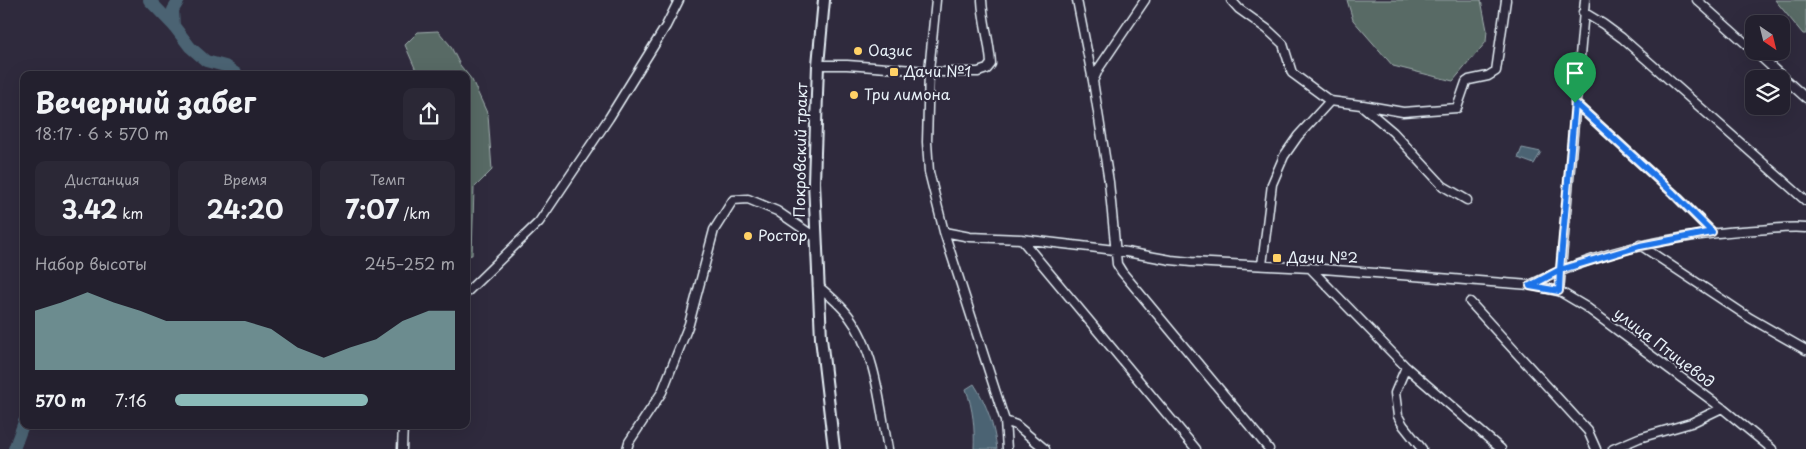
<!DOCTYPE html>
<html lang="ru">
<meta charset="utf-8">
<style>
:root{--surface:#23202e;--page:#2b2836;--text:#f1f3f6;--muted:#a3a3aa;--line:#403e4a;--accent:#8bbbb9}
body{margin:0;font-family:"Playpen Sans",sans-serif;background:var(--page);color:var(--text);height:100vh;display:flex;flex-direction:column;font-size:19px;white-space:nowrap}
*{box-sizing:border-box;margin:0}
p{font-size:16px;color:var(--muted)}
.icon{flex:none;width:28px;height:28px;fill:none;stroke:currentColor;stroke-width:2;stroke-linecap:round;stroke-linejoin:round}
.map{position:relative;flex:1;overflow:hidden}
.side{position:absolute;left:20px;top:71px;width:450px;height:358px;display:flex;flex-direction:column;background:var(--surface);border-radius:10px;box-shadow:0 5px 20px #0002,0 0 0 1px var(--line)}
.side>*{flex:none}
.needle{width:32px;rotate:145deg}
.fabs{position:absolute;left:1745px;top:15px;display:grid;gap:10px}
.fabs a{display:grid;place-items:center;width:45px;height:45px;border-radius:10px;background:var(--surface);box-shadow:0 5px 20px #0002,0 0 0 1px var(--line);font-size:25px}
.pin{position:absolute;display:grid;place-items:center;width:42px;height:42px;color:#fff;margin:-51px -21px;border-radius:50% 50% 50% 0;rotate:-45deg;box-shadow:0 0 5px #0007}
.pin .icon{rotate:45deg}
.round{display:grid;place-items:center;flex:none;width:52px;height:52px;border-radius:10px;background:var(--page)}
.head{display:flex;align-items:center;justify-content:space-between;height:85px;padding:0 15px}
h1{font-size:28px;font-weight:700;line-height:38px}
.figures{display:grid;grid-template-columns:repeat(3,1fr);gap:8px;height:85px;padding:5px 15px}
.figures div{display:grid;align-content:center;border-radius:10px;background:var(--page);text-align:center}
.figures b{font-size:25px;font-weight:700}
.figures small{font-size:14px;font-weight:400}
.figures p{font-size:14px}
.chart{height:140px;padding:10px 15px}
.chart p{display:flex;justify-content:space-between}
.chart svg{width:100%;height:90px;margin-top:5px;fill:var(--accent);opacity:.7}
ul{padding:0 15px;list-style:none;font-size:16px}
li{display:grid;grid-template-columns:80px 60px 1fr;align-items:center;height:38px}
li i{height:12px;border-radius:6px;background:var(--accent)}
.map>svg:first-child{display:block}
</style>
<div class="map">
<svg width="1806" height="449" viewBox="0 0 1806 449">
<rect width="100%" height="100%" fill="#2f2a3d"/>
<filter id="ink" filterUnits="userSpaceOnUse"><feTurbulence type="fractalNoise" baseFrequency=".02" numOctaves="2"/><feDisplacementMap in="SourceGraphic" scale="10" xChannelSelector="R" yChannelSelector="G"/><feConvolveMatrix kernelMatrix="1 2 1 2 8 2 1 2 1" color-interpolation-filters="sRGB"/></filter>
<g filter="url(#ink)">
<path fill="#596b65" stroke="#a0aeae" d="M1347,0H1481L1487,30L1486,42L1453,81L1393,66L1353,20Z
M1775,0H1806V34H1803Z
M438,31L450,45L460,65L472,80L488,115L492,170L474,188L472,255L466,256V75H418L405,45L418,32Z"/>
<path fill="#4b6473" stroke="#8a9ca8" d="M1522,148L1541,152L1534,164L1518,158Z
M974,384C987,404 994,426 997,449H974C975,428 973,409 966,389Z"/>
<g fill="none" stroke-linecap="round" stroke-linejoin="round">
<path stroke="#4b6473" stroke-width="12" d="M149,0L174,26L190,47L206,61L225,66L238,75
M174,26L173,10L179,0
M14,449L24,422"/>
<g stroke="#e8f1f8" stroke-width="11">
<path id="minor" d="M936,0L929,71L927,142L929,172L944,232L970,237L1021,239L1115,250L1171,260L1191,262L1310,268L1530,285C1601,250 1678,234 1756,230C1772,229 1790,226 1806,228
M1077,0L1093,81L1109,182L1117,264L1122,272L1269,449
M1231,0L1239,9L1267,29L1283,44L1292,73L1330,101
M1697,0L1754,51
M1583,12L1603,24L1622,38L1806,201
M1754,51L1806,98
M818,65H847L941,72H978L987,69L991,64C990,43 983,22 982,0
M1093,81L1099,68L1145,0
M1575,103L1673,193L1712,232
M1363,105L1403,112L1457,108L1466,82L1469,80L1488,76L1496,71L1506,0
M944,232L1005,421L1007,449
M1021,239L1196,449
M1640,245L1750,318L1806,350
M1262,265L1272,184L1284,156L1298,136L1330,101L1361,105L1393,132L1443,186L1467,200
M1310,268L1406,367L1501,449
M1530,285L1559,291L1586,307L1722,408L1772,449
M818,286C829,295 840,304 848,315C876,351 880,406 888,449
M1559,291L1585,0
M466,293L539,222L609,118L666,26L679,0
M1470,302L1588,431L1596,449
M1406,367L1395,393L1398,416L1403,425L1422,449
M1005,421L1016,425L1045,449
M402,449L403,425
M627,449L629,442L662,392L689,324L714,230L733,200L748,199L777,211L815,237
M1613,449L1639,438L1691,423L1722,408"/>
</g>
<g stroke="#e8f1f8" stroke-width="14">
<path id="major" d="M824,0L818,65L814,182L821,338L834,449"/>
</g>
<use href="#minor" stroke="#2f2a3d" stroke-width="8"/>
<use href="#major" stroke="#2f2a3d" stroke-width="10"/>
</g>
</g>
<g fill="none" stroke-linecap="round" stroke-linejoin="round" filter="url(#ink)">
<g stroke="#fff" stroke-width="10">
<path id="route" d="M1575,103L1560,270L1530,286L1559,291L1560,270L1640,246L1712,232L1673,193L1575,103"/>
</g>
<use href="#route" stroke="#1a73e8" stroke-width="6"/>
</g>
<g fill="#ffd166" stroke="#2f2a3d" stroke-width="2">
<circle cx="858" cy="51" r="5"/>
<rect x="889" y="67" width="10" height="10" rx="2.5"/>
<circle cx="854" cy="95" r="5"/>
<circle cx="748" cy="236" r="5"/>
<rect x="1272" y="253" width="10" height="10" rx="2.5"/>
</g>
<g text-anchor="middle" stroke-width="4" stroke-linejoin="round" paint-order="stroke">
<g font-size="15" fill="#e8f1f8" stroke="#2f2a3d" text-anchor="start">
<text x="868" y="56">Оазис</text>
<text x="904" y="77">Дачи №1</text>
<text x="864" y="100">Три лимона</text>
<text x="758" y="241">Ростор</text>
<text x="1287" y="263">Дачи №2</text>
</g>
<g font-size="15" fill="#e8f1f8" stroke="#2f2a3d">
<text transform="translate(801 150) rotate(-89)" y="5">Покровский тракт</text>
<text transform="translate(1664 348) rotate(37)" y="5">улица Птицевод</text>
</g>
</g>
</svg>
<div class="fabs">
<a><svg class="needle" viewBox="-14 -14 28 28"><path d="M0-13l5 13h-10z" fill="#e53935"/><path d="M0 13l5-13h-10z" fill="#a3a3aa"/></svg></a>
<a><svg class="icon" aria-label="layers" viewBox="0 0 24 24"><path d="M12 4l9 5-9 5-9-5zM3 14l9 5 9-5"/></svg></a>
</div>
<div class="pin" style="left:1575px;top:103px;background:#1e9e55"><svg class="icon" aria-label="arrive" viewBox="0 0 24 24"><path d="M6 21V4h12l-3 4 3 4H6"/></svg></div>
<section class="side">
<div class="head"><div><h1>Вечерний забег</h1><p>18:17 · 6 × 570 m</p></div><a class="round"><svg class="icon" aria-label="share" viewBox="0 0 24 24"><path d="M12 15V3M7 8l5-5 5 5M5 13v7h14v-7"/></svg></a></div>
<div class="figures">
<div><p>Дистанция</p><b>3.42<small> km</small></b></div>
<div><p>Время</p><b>24:20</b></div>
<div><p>Темп</p><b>7:07<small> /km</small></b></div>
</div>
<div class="chart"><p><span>Набор высоты</span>245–252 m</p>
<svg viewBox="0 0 160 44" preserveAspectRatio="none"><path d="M0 44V15L10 11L20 6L30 11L40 15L50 20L60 20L70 20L80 20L90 24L100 33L110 38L120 33L130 29L140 20L150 15L160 15V44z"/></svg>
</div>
<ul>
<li><b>570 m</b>7:16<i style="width:69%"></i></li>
</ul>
</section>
</div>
